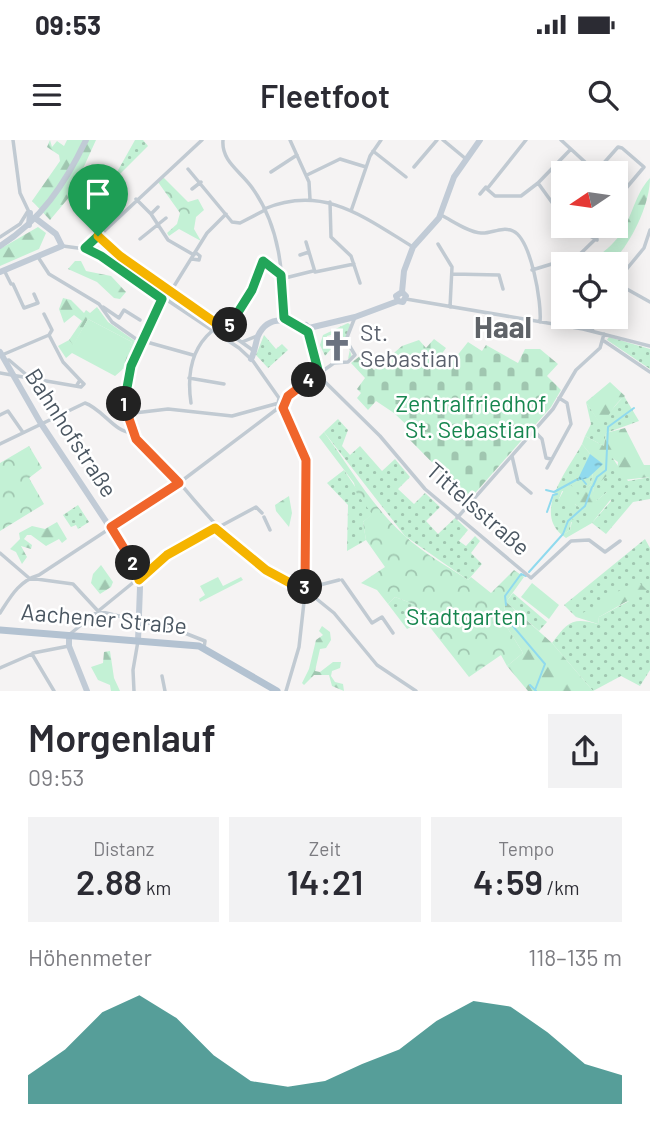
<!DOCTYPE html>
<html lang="de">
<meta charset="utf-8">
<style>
:root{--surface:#fff;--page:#f2f2f3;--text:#2b2b33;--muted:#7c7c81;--accent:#0f766e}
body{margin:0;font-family:Barlow,sans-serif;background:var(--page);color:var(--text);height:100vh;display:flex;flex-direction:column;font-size:26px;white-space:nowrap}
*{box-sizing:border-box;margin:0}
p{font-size:23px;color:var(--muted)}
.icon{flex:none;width:38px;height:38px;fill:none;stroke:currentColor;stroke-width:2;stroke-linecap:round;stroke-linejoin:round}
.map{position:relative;height:551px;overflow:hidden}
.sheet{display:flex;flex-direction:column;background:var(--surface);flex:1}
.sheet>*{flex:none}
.needle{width:46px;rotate:257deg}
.buttons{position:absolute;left:551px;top:21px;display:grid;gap:14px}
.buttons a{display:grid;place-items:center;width:77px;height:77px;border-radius:0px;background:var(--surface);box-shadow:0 4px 18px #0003;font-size:35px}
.pin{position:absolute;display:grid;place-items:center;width:60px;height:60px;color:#fff;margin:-72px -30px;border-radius:50% 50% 50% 0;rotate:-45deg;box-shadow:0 0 7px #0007}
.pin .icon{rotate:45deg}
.km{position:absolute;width:35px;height:35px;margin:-18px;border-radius:50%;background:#222;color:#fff;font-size:19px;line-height:35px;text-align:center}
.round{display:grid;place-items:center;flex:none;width:74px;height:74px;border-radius:0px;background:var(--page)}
.overview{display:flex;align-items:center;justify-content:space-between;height:119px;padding:0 28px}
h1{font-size:38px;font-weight:600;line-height:52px}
.figures{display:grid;grid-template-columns:repeat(3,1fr);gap:10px;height:119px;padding:7px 28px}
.figures div{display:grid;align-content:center;border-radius:0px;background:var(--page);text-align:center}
.figures b{font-size:35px;font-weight:600}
.figures small{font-size:19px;font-weight:400}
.figures p{font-size:19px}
.chart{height:196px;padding:14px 28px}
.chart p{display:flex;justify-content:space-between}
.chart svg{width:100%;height:126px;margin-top:7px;fill:var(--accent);opacity:.7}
.status{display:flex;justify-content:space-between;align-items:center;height:49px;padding:0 35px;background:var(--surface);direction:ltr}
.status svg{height:19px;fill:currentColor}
header{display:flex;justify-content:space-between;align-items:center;height:91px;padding:0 28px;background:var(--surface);font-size:32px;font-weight:600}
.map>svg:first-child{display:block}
</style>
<div class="status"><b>09:53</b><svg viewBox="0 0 49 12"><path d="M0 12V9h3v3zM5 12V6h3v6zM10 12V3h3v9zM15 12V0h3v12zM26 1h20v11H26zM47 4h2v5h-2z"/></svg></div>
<header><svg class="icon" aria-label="menu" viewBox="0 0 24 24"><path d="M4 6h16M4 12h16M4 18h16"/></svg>Fleetfoot<svg class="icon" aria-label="search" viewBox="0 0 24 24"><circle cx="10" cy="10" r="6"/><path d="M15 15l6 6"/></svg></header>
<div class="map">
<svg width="650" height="551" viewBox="0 0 650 551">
<defs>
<pattern id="grass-dots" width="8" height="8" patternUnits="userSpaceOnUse" patternTransform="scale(1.75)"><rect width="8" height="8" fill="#c3f1d5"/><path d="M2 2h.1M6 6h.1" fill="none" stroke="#a0c6b0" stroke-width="1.8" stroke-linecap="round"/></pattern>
<pattern id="forest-firs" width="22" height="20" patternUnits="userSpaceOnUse" patternTransform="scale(1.75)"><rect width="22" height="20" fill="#c3f1d5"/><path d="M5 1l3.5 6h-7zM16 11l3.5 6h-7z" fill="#a0c6b0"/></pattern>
<pattern id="cemetery-stones" width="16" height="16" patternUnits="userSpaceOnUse" patternTransform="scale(1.75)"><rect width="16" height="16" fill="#c3f1d5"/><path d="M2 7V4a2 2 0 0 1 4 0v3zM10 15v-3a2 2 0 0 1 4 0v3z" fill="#a0c6b0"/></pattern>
<pattern id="park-crowns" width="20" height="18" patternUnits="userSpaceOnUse" patternTransform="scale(1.75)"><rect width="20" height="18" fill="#c3f1d5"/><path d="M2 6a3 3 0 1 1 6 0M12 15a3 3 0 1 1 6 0" fill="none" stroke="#a0c6b0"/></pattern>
<pattern id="water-ripples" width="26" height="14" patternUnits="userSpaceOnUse" patternTransform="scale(1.75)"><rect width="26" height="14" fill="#90daee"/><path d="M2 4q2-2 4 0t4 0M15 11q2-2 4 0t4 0" fill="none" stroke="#78b4c4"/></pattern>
</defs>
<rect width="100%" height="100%" fill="#f5f3f3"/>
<path fill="url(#grass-dots)" d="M135,0H143L148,6L115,39L110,49L114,54L107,61L103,57Z
M348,183L352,186L346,198L352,217L348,219L350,209L346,207L338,193L327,196L325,202L331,209L325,216L320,205L323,195Z
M264,195L276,209L282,204L288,210L268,228L256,215Z
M609,197L650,209V229L607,200Z
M624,256L639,281L606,293L604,306L585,296L591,284L586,262L600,283Z
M338,279L348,290L342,306L350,315L360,306L382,331L395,319L410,337L398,349L414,364L425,353L440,367L426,381L438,394L455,378L468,390L459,401L466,406L475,396L480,401L471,413L482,424L468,440L405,396L324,292Z
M582,304L595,320L591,344L578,356L562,351L559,359L575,364L590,376L579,385L571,382L570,390L562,395C533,371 568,330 582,304Z
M612,317L628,341L650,337V359L633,362L606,394L592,383L611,361L607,352L595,362L593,348Z
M344,330L373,374L363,382L366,400L347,411L348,365L327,343Z
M78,365L89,382L78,389L76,385L71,387L63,375Z
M645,399L650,408V530L640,546L621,536L593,551L552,503C568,482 572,477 598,484L599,477L629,461L576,477L564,465Z
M513,453L547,482L539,491L506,462Z
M395,457L411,463L425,480L407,489L388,464Z"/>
<path fill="url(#forest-firs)" d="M50,0L52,7L57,1L64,6L67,0H96L71,55L50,80L32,61L60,21L59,15L47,7Z
M650,38C650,65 630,106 610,124H589C600,114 613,106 621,93C633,75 635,54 650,38Z
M38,87L46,93L39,109L0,126V109Z
M104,106L225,193L224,195L194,179L100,113L98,110Z
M75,121H81L86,131L111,136L126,152L120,159L114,158L97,142L68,129Z
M63,158L71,160L84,173L86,170L90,173L97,167L108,182L135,201L126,231L121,228L132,202L88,179L73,206L69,200L82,181L74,175L64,183L59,169Z
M610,242L625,256C613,264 611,276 600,284L586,262Z
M625,288L644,325H650V337L623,340L617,335L618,322L612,318L608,335L593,348L596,361L607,352L619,349L592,383L566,398L562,395L570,390L573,377L579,384L589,376L575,364H562L559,359L566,346L571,345L578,355L591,344L595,320L582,304L585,296L604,306L606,293Z
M289,356L292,373L289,387L276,371L275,365Z
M57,382L67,399L62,403L59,399L46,406L31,395H27L24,399L32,405L31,409L21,406L27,417L22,424L16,412L10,409L20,399L19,393L32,386L45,389Z
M101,425L113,442L111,447L100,454L91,443L93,434Z
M637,440L647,450L599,477L598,484L576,477Z
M506,462L552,503L593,551H528L507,526L523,513L502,479Z
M322,486L330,492L331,500L326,508L320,509L315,531L320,532L333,522H341L340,528L332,531L331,536L335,542L343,544L344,551L332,546L329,535H314L304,545L302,543L309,529L316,500L323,495L319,491Z
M110,511L114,538L120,551H111L110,545L98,540L91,527L103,523L104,512Z"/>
<path fill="url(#cemetery-stones)" d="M434,199L446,208L438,219L448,227L468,202L482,211L486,205L518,223L525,209H540L558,224L547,236L561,250L551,267L469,360L410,300L417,295L394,273L376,261L368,270L357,258L361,253L357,249L365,238L351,223L360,216L374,230L402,206L419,200L426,208Z"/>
<path fill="url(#park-crowns)" d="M163,37L188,62L198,59L204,70L196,77L194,89L201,101L179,89L169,96L167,93L177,84L180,73L158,42Z
M324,292C349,326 373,368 405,396C423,413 447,426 468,440L471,437L491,453L514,430L524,437L506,462L502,479L523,513L507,526L501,515L469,537L411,463L395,457L388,464L377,450L361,443L385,427L366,400L363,382L372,374L357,354L354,343L319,297Z
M29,306L42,328L29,338L44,364L0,391V323Z"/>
<path fill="#c3f1d5" d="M88,179L132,202L122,230L115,236L72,213L66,218L58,206L69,200L73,205Z
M218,437L223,446L241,437L243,440L200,462L199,459L205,455L200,446Z
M532,443L559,465L549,479L521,457Z"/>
<path fill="url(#water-ripples)" d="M590,314L603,324L588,338L577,341Z"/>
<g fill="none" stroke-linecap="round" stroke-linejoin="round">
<path stroke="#90daee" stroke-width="2" d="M582,339L586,344
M593,346L597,337L606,330L608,287L634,268
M546,350L554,352L576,340
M547,372L553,355L557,354
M529,432L563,394L568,381L585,366L592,347
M506,465L505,456L521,434L526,436
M501,472L545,524L535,550
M530,545L536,551"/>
<path stroke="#c1cad2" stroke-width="3.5" d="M13,0L20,53L29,72
M223,0C221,22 242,32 253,49C279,86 285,134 281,178
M290,0L309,42L310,59
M443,0L466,19
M526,0L487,49L495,56H521L538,43
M561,0L597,33
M373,11L406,37
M414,27L437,0
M188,29L232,82L240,83L265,70
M271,32L297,15
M595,33L618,7L622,8L644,27L622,53
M307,35L340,19L366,27
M616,48L622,53L616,72
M192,49L201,42
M480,54L486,47
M136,59L151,74L168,100L194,115
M330,62L331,97L351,116L360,143
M264,69C323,44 364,77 413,107
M351,71L370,16L381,0
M151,74L158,67
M441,75C453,81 468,92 481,93C491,94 502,86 513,91C531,99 542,163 540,182
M564,79L538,43L570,10
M573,86L597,100
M98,96L120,116L254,211
M0,97L20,84L28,71
M140,99L166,78
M306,102L315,132L354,124
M438,104L452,127L450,167
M63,106L85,109L101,116L239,208L253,221L279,258
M85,109L202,0
M300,115L309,112
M38,117L49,134L99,164L112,182L136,199L193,215
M573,117L575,124
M192,119L199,120L200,116L195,112
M4,130L11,144
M532,130L578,116L609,86
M453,134L499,135L503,149
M281,139L313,131
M616,142L644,108L650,90
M616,143L650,162
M13,144L24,168L38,163L34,154
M171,151L207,93L226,74
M162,159C146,190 122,228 124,265C127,298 149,307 168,329C210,378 242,423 303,450
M406,159L583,189L650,206
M103,167L119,178L124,170L140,180
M44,174L52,190L49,195
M227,191L252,150L262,122L281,135
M592,191L596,177
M604,201L650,232
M242,202L257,196
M2,215L49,195L63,222L80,240
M5,221L9,220L29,237
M0,233L81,247L84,244L80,240L77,245
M317,234L380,296L425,349L531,438L571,401L589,400L605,412L620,401
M317,235L334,223L348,222L355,215L346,200L355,177
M189,238L224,244
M191,263C187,236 191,209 212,191
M283,268L303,310L306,333L305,453L299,507L286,551
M283,268L288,256L317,233L308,192
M126,274L168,269L232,276L279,263
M0,275L8,271L22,291
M534,291L542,299L546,318L551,319
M0,304L85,263C101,268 117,294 131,292
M512,316L518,342L531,353
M547,328L571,284L567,263L559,258
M264,377L270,390
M457,378L553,269L576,230L600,208L604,194
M0,413L29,438L73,444L98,471L177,490L205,501L204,508
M342,440L372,483L382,477L393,493
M308,448L339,440
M308,452L334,473L377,525L416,551
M0,473C11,456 19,441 39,435L179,343L277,269L279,258
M70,494L167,415L256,367L262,373
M33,513L69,506
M0,528L32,514L54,551
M162,536L165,551
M134,551L133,530L138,501"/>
<path stroke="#c1cbd6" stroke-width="6" d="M29,85L30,73
M0,106C41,80 65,44 86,0
M0,132L62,106L56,94L35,78
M398,161L396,156L402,152L404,131L413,107L439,78L454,37L480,0
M303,189L306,185L309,188L355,177L398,161L403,162L406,156L402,152
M0,212L40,282L131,419L140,447L138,501
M251,219C255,212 255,204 258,196C268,174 292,178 305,192L309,188
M69,496V506L87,551"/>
<path stroke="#b3c2d1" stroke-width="7" d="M0,490L199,506L277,551"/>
</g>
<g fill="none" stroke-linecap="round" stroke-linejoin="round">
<g stroke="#fff" stroke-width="14">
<path id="split-1" d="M98,96L85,108L101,116L162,159L131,226L124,264"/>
</g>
<g stroke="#fff" stroke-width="14">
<path id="split-2" d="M124,264L136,299L179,343L111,387L133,423"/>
</g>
<g stroke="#fff" stroke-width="14">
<path id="split-3" d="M133,423L139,440L167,415L215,388L266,430L303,450L305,447"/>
</g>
<g stroke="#fff" stroke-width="14">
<path id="split-4" d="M305,447L306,320L283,268L288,256L309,240"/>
</g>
<g stroke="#fff" stroke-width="14">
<path id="split-5" d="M230,185L252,150L263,121L281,135L284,178L308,192L318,230L309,240"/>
</g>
<g stroke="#fff" stroke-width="14">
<path id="split-6" d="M98,96L120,116L227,191L230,185"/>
</g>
<use href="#split-1" stroke="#22a559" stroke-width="9"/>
<use href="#split-2" stroke="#f0652b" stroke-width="9"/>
<use href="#split-3" stroke="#f5b400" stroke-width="9"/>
<use href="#split-4" stroke="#f0652b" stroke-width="9"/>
<use href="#split-5" stroke="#22a559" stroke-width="9"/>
<use href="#split-6" stroke="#f5b400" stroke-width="9"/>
</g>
<defs>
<g id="church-bare" transform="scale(2.415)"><path d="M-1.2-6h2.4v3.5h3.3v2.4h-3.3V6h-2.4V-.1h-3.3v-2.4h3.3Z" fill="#6b7280" stroke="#fff" stroke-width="2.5" paint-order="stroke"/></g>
</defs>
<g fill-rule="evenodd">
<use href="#church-bare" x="337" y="206"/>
</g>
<g text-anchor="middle" stroke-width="5" stroke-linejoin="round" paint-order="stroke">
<g font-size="23" fill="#5b616d" stroke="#fff" text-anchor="start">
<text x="360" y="201">St.<tspan x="360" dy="26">Sebastian</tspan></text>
</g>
<g font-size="23" fill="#17864f" stroke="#fff">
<text x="471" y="272">Zentralfriedhof<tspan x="471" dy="26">St. Sebastian</tspan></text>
<text x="466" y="485">Stadtgarten</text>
</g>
<g font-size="23" fill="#4a5661" stroke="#fff">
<text transform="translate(71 293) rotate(57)" y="8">Bahnhofstraße</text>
<text transform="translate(478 369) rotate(41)" y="8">Tittelsstraße</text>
<text transform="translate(104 479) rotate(5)" y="8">Aachener Straße</text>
</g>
<g font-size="30" font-weight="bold" fill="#5f6368" stroke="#fff">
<text x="503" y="198">Haal</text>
</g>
</g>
</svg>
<div class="buttons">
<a><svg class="needle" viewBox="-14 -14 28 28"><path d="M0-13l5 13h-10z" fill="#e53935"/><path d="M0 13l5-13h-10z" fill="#7c7c81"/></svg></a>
<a><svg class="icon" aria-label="locate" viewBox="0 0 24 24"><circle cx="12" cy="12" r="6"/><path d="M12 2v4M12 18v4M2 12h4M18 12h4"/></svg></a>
</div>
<div class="pin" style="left:98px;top:96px;background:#1e9e55"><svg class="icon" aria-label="arrive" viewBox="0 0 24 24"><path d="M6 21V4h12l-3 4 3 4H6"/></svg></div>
<b class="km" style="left:124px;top:264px">1</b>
<b class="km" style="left:133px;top:423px">2</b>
<b class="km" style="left:305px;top:447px">3</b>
<b class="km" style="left:309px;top:240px">4</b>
<b class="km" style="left:230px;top:185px">5</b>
</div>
<section class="sheet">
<div class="overview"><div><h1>Morgenlauf</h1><p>09:53</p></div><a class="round"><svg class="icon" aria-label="share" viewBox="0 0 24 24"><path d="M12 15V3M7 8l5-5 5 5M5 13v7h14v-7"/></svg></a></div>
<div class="figures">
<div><p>Distanz</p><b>2.88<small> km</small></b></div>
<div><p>Zeit</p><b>14:21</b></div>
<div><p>Tempo</p><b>4:59<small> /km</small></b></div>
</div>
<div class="chart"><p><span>Höhenmeter</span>118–135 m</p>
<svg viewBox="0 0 160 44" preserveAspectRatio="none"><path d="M0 44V34L10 25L20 12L30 6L40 14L50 27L60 36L70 38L80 36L90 30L100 25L110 15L120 8L130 10L140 19L150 30L160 34V44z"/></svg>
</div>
</section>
